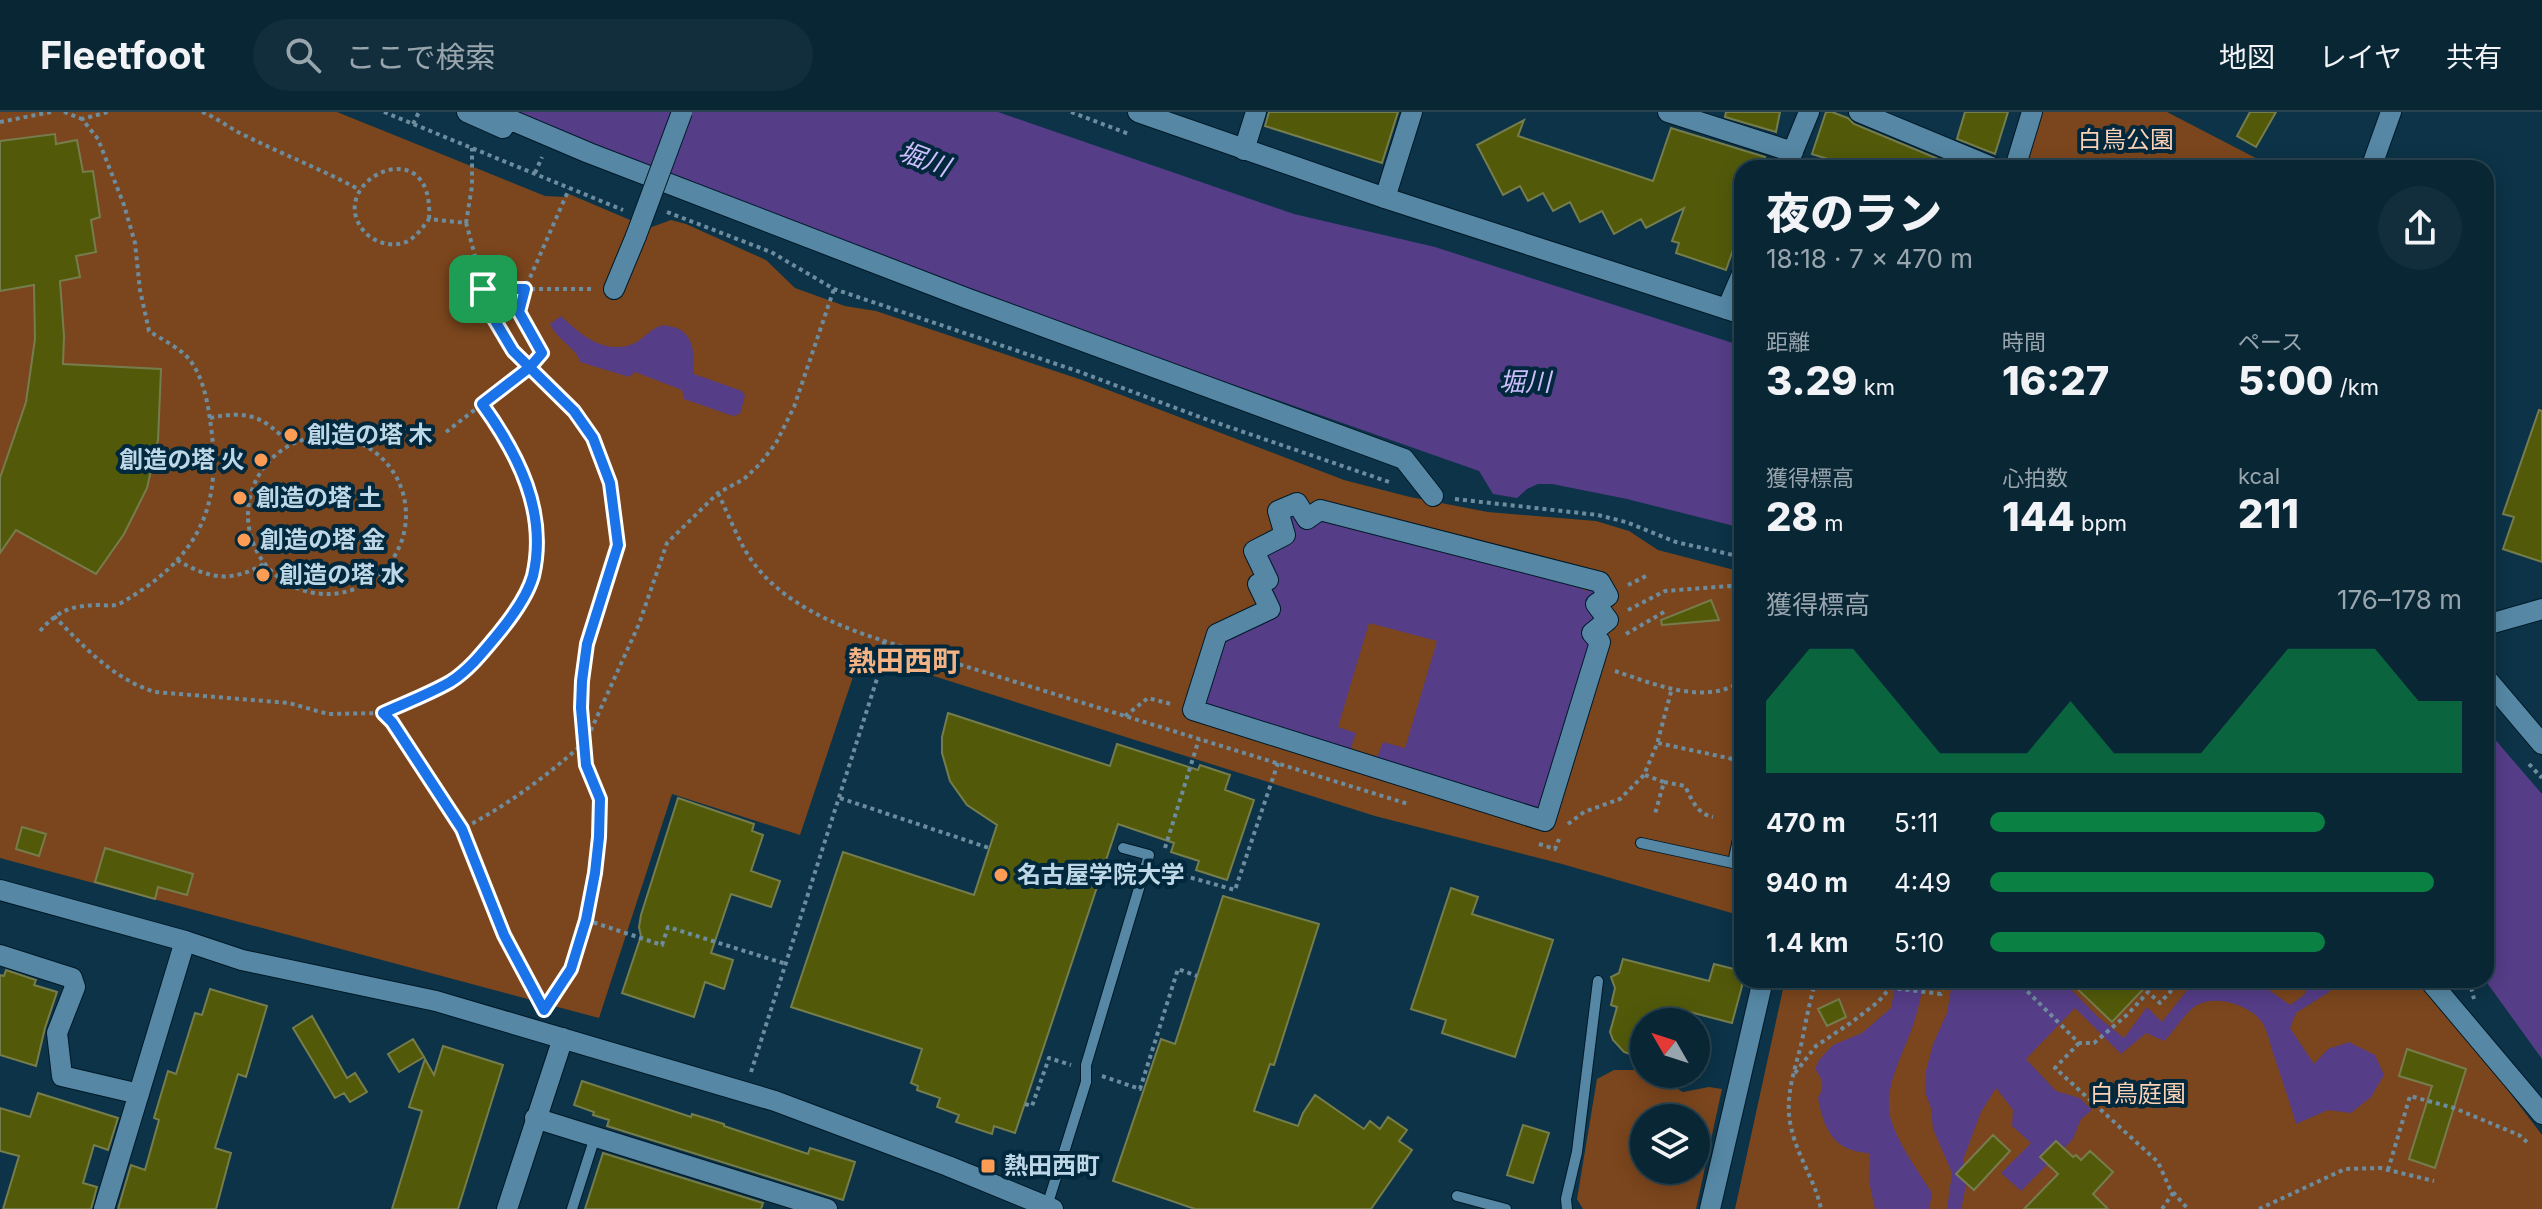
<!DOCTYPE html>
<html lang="ja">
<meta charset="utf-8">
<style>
:root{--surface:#092635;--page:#122e3d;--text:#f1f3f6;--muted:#99a5ad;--line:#294350;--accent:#0b8043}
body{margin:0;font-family:Inter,"Noto Sans JP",sans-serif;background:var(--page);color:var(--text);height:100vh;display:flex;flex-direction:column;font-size:30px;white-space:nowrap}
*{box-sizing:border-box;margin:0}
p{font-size:26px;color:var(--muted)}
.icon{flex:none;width:44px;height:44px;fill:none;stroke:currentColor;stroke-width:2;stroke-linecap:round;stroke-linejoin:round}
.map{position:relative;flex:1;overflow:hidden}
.side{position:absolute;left:1734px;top:48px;width:760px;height:828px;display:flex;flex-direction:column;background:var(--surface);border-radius:24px;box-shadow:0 4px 20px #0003,0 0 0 2px var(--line)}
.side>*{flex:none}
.needle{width:52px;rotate:309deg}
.buttons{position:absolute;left:1630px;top:896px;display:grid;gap:16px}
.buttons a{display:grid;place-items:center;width:80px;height:80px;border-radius:50%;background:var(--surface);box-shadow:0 4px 20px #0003,0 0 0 2px var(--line);font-size:40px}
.pin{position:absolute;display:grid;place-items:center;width:68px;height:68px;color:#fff;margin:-34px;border-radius:16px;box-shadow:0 4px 12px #0006}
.round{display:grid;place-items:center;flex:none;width:84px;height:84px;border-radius:42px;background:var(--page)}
.summary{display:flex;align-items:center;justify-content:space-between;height:136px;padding:0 32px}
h1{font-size:44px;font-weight:800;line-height:60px}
.metrics{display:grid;grid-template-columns:repeat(3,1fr);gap:12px;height:136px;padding:8px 32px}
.metrics div{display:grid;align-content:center}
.metrics b{font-size:40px;font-weight:800}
.metrics small{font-size:22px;font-weight:400}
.metrics p{font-size:22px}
.chart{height:224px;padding:16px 32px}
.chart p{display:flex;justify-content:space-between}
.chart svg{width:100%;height:144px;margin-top:8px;fill:var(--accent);opacity:.7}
ul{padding:0 32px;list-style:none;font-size:26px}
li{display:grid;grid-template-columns:128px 96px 1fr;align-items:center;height:60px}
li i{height:20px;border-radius:10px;background:var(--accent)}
header{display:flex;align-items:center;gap:48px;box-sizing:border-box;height:112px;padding:0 40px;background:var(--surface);border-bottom:2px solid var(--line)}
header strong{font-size:38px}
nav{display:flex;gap:44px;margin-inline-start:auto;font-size:28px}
.search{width:560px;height:72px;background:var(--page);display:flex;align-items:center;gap:20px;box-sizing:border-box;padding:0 28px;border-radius:44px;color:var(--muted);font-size:30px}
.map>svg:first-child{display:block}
</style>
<header>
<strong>Fleetfoot</strong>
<div class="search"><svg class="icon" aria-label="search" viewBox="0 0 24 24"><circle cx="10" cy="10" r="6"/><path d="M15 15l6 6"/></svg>ここで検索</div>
<nav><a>地図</a><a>レイヤ</a><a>共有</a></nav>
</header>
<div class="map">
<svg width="2542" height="1097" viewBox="0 0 2542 1097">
<rect width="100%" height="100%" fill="#0c3347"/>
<path fill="#7b461d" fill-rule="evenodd" d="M0,0H337L545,84L566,85L569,82L649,116L671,108L686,112L766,148L795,176L845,194L876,199L1082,268L1344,368L1410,385L1488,400L1596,409L1629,419L1658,438L1742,460V804L1562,752L1375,704L861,541L800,723L672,682L599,906L0,746Z
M2039,0H2167L2275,56H2023Z
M1785,868H2422L2437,885L2542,1023V1097H1735Z
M1614,958H1644V962H1663L1667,971L1683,980L1709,975L1722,977L1696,1097H1583L1577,1087L1597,967ZM1644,1006H1696V1058H1644Z"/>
<path fill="#553d88" d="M499,0H998L1294,102L1435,135L1742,234V416L1627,387L1552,372H1538L1527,377L1517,386L1493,382L1479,359L990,187Z
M561,204C576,218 593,234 615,235C640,236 644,220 660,214C665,213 668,214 673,215C695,220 694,244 694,262L742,279L745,284L740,302L733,304L684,287L682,278L635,260L629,265L580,250C578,237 557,228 550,212Z
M1283,402L1321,403L1577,470L1584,479L1596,475L1601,506L1539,703L1375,651L1383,630L1405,636L1437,529L1369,511L1338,615L1356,621L1349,642L1199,595L1221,526L1276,500L1260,439L1289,424Z
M2486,617L2542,682V947L2485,868Z
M1896,868H1924C1921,884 1918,900 1912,916C1902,945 1881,979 1892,1011C1901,1036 1918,1059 1932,1081L1929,1097H1875L1869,1069L1870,1042C1862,1040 1850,1039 1843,1034C1827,1025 1821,1003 1818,986C1825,974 1823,968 1815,957L1819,948L1833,933L1862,921L1891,896Z
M1963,868H2062L2098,905L2124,926L2147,895L2162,910L2195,868H2255L2290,893L2305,882L2308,868H2339L2329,880L2296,901L2290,916L2314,952L2328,937L2349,930L2375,943L2384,963L2371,985L2351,1001L2328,998L2296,1012C2289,988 2281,965 2273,941C2270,932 2268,920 2263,912C2252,893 2216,882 2197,893C2183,902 2176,918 2164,929L2146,921L2121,942L2075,896L2026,947L2056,979L2080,986L2092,998L2081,1007L2073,1027L2021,1079L2001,1061L2031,1031L2012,1014L2013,998L1996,976L1981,1000L1963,1048L1967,1070L1961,1097H1947L1952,1061L1933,1017L1931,996L1925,980L1926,959L1933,932L1947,901L1951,877Z"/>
<path fill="#525a0a" stroke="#767d4d" stroke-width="2" d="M1269,0H1398L1382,51L1265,14Z
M1726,0H1780L1776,20L1725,5Z
M1826,0H1832L1848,6L1854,12L1960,56H1857L1812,42Z
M1965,0H2008L1995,42L1957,27Z
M2250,0H2276L2256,35L2237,24Z
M1524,8L1518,24L1653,69L1671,16L1765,45L1761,56H1742V112L1726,158L1676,141L1679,131L1672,129L1684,96L1646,116L1641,107L1614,122L1602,99L1580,110L1570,90L1553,99L1543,81L1528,89L1520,74L1503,83L1477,33Z
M55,22L56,32L77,28L83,60L93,59L100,105L91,108L96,140L76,144L80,165L60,169L64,224L63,252L161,257L158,328L147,376L124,422L96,462L16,418L0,441V366L26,290L35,227L34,173L0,179V29Z
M2539,298L2542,299V450L2503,437L2514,405L2503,402Z
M1711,488L1719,508L1662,513L1661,508Z
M948,601L1110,654L1117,632L1198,658L1200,653L1230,663L1225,678L1254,688L1227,768L1196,758L1199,749L1171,740L1174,731L1118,712L1015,1021L994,1014L992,1022L956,1010L959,1003L937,995L940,986L917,978L918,974L911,971L922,937L791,895L843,740L974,783L997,713L967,693L950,669L942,641V625Z
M678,686L754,712L752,719L763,723L751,759L780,769L771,795L731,782L711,841L733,848L724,877L705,870L694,905L622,881L641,824L639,815L641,803Z
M22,715L46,722L39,744L16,737Z
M105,736L193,762L187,783L158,775L155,787L95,770Z
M1451,776L1478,785L1472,802L1553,828L1515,945L1442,921L1446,908L1411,897Z
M1223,784L1319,812L1274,953L1270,952L1254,999L1298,1014L1303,1001L1315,983L1364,1017L1370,1009L1380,1017L1388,1005L1407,1018L1399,1029L1412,1038L1371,1097H1195L1113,1069L1161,927L1175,932Z
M1623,847L1709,869L1714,852L1742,859V874L1732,911L1682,898L1679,910H1644V947L1624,940L1613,928L1610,920L1617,895L1611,893L1615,876L1611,865L1619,861Z
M6,858L36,868L34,873L57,880L45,916L36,954L0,943V863L4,864Z
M2068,868H2152L2112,910Z
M210,877L267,894L246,965L238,962L215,1036L231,1041L216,1097H118L131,1053L145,1058L159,1008L154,1006L168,959L176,962L195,901L202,903Z
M1839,887L1846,905L1827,914L1818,897Z
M312,904L347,966L355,961L367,980L350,990L344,981L335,986L293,916Z
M413,927L424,945L399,960L388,942Z
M443,934L503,953L458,1097H392L422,999L409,995L425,947L434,963Z
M2407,937L2466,957L2435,1056L2409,1047L2432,974L2399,964Z
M582,969L691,1005L692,1002L724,1012V1014L808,1042L810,1036L855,1050L843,1088L607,1014L609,1008L593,1003L594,1000L574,993Z
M38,981L118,1006L108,1038L94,1033L83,1071L97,1075L91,1097H3L19,1044L0,1039V996L30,1005Z
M1523,1013L1549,1021L1533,1071L1507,1063Z
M1993,1023L2010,1039L1974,1078L1956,1062Z
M2056,1029L2073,1045L2076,1043L2081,1048L2090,1039L2113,1060L2093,1082L2108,1097H2024L2058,1062L2040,1045Z
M603,1041L763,1091L761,1097H585Z"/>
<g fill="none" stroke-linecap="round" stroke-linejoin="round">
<g stroke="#011927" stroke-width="12">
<path id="lane" d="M1641,731L1733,751L1737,732
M1740,732H1737L1742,709
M1457,1084L1506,1097
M1047,1094L1086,970V953L1149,743L1123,736
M572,1097L595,1025
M1567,1097L1566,1087L1577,1040L1598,869"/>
</g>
<g stroke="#011927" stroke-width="22">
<path id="street" d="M467,0L503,16
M492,0L589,41L966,186L1404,347L1433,384
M1668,0L1793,40
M1859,0L1994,56
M1244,38L1256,0
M1786,56L1809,0
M2015,56L2032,0
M2371,56L2391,0
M1385,86L1412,0
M614,177L636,124
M1727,197L1742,162
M1297,391L1307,407L1320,398L1600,470L1608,484L1596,492L1608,508L1592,521L1600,530L1545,709L1193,598L1217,522L1270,497L1258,472L1268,468L1254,439L1285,423L1278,399Z
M2486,513L2542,497
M0,843L72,866L75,875L57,921L62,964L139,982
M2429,868L2542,1002
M535,1006L827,1097
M104,1097L185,829
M1710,1097L1763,868"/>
</g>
<g stroke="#011927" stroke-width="22">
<path id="secondary" d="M1138,0L1385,86L1742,202
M2486,566L2542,632
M0,778L185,829L242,848L436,889L775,989L948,1054L1053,1097
M507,1097L563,926"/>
</g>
<path stroke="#6d8c9e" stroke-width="4" stroke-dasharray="4 4" stroke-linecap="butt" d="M64,0L82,7
M202,0C218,6 230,17 246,24C284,43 323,58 360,78
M384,0L623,98
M1071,0L1129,22
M0,10L51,0
M413,12L419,0
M535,61L542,45
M667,100L771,140L834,177L1080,260L1197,304L1392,371
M429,107C435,15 324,69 363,118C372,130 393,137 408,129C417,124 423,115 429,107L466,111C479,154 484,198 511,236C521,249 534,259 546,271C575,300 600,331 610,372C613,386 619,420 618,433C617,450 607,469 602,486C585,539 578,573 586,629C547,664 508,693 462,717
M466,111L472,74V36
M483,177H593
M210,306C247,298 264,304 289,332
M446,320L530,255L542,241L519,200L525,177L569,77
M248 403a79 79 0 1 1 158 0a79 79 0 1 1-158 0Z
M718,381C727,400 735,420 745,438C774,488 831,512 884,529L1408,692
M1455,387L1598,403L1626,410L1676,430L1742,445
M177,448C210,467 230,471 264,452
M1628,473L1648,463
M1628,498L1665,479L1729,474L1742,477
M54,504C83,534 113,567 155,580L289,591L328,602L383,601L392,610L462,717L504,823L544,898L571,857L586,808L595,761L599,725L600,687L586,653V629L639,512L667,431L718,381L744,367L760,352L776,331L794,295L834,177
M40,519C59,498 70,494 98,493C106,493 114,495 121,491C194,449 223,400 211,315C208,292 204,266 189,247C180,236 161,227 149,219L140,178L135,131L124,93L98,27L82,7L108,0
M1626,522L1664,500
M1615,559C1654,572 1705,594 1742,569
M383,601L452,568L483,540L514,503L532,466L536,439L533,399L524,363L507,327L482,292
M1125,604L1148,586L1171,592
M1658,631L1742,649
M2529,652L2542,666
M1645,663L1664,670L1655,702
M1664,670L1685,674C1692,688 1697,702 1713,705
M840,686L989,736
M1568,712L1584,700L1620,687L1644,663L1657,632L1672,576
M1539,732L1555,737L1559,727
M1165,736L1199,627
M1160,757L1235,778L1278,651
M586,808L662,833L668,815L786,852
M1816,868C1810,888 1806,908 1802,929C1795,958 1784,985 1791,1015C1797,1044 1815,1068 1821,1097
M1867,868L1884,875L1941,882L1945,868
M2016,868L2079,931H2094L2128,902L2148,880L2160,891L2181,868
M2469,868L2474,887
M2079,931L2055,956L2158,1050L2170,1077L2188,1097
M751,960L883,548L884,529
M1795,961L1816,934L1852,910L1878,890L1890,876
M1102,964L1140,977L1178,857L1197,864
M1025,992L1032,994L1049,946L1071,953
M2388,1058L2410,984L2454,996L2519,1023L2527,1030
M2162,1097L2173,1081
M2259,1097L2345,1057L2380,1056L2434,1069"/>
<use href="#lane" stroke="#5688a5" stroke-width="10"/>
<use href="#street" stroke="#5688a5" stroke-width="20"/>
<use href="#secondary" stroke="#5688a5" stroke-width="20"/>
<g stroke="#011927" stroke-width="22" stroke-linecap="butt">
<path id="street-bridge" d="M636,124L682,0"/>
</g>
<use href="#street-bridge" stroke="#5688a5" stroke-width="20"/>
</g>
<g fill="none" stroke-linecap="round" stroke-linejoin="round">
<g stroke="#fff" stroke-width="16">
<path id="route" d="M483,177L491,202L513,239L574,299L593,326L610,371L618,433L587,532L582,569L581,596L586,653L600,687L599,725L595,761L586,808L571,857L544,898L504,823L462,717L392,610L383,601C405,591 429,582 450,570C469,558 484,539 498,522C512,505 527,485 533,464C548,400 518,342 482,292L530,255L542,241L519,200L525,177H483"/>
</g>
<use href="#route" stroke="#1a73e8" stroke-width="10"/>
</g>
<g fill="#fd9d55" stroke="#01283c" stroke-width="3">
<circle cx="291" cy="323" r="8"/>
<circle cx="261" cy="348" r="8"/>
<circle cx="240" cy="386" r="8"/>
<circle cx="244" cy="428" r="8"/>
<circle cx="263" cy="463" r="8"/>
<circle cx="1001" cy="763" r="8"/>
<rect x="980" y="1046" width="16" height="16" rx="4"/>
</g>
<g text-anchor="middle" stroke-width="8" stroke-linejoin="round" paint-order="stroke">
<g font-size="24" fill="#fcd2b7" stroke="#01283c">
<text x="2126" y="36">白鳥公園</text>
<text x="2138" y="990">白鳥庭園</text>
</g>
<g font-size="24" font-weight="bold" fill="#bed7e7" stroke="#01283c" text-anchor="start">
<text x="307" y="331">創造の塔 木</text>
<text x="245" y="356" text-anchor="end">創造の塔 火</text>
<text x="256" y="394">創造の塔 土</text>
<text x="260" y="436">創造の塔 金</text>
<text x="279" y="471">創造の塔 水</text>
<text x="1017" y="771">名古屋学院大学</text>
<text x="1004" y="1062">熱田西町</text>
</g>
<g font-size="26" font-style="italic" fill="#cdbefe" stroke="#01283c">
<text transform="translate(924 47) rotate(20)" y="9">堀川</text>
<text x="1525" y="279">堀川</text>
</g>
<g font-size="28" font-weight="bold" fill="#f5b283" stroke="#01283c">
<text x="904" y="559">熱田西町</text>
</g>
</g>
</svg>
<div class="buttons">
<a><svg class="needle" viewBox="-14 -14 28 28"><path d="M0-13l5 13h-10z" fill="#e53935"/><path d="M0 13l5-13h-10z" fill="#99a5ad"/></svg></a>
<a><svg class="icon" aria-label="layers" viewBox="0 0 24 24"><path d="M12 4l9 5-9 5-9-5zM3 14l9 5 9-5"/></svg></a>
</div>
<div class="pin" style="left:483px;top:177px;background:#1e9e55"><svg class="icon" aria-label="arrive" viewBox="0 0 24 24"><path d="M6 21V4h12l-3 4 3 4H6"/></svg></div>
<section class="side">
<div class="summary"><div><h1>夜のラン</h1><p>18:18 · 7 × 470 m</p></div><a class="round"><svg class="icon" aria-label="share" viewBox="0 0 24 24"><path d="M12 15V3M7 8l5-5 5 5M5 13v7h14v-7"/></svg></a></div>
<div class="metrics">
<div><p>距離</p><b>3.29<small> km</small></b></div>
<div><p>時間</p><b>16:27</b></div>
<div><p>ペース</p><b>5:00<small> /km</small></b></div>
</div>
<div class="metrics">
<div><p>獲得標高</p><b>28<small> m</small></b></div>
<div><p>心拍数</p><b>144<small> bpm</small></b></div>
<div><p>kcal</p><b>211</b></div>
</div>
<div class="chart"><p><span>獲得標高</span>176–178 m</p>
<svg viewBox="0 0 160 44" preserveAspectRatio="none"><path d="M0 44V22L10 6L20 6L30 22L40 38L50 38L60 38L70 22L80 38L90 38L100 38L110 22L120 6L130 6L140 6L150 22L160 22V44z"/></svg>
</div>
<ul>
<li><b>470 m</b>5:11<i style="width:71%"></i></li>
<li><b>940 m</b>4:49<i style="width:94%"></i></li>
<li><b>1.4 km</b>5:10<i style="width:71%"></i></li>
</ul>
</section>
</div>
